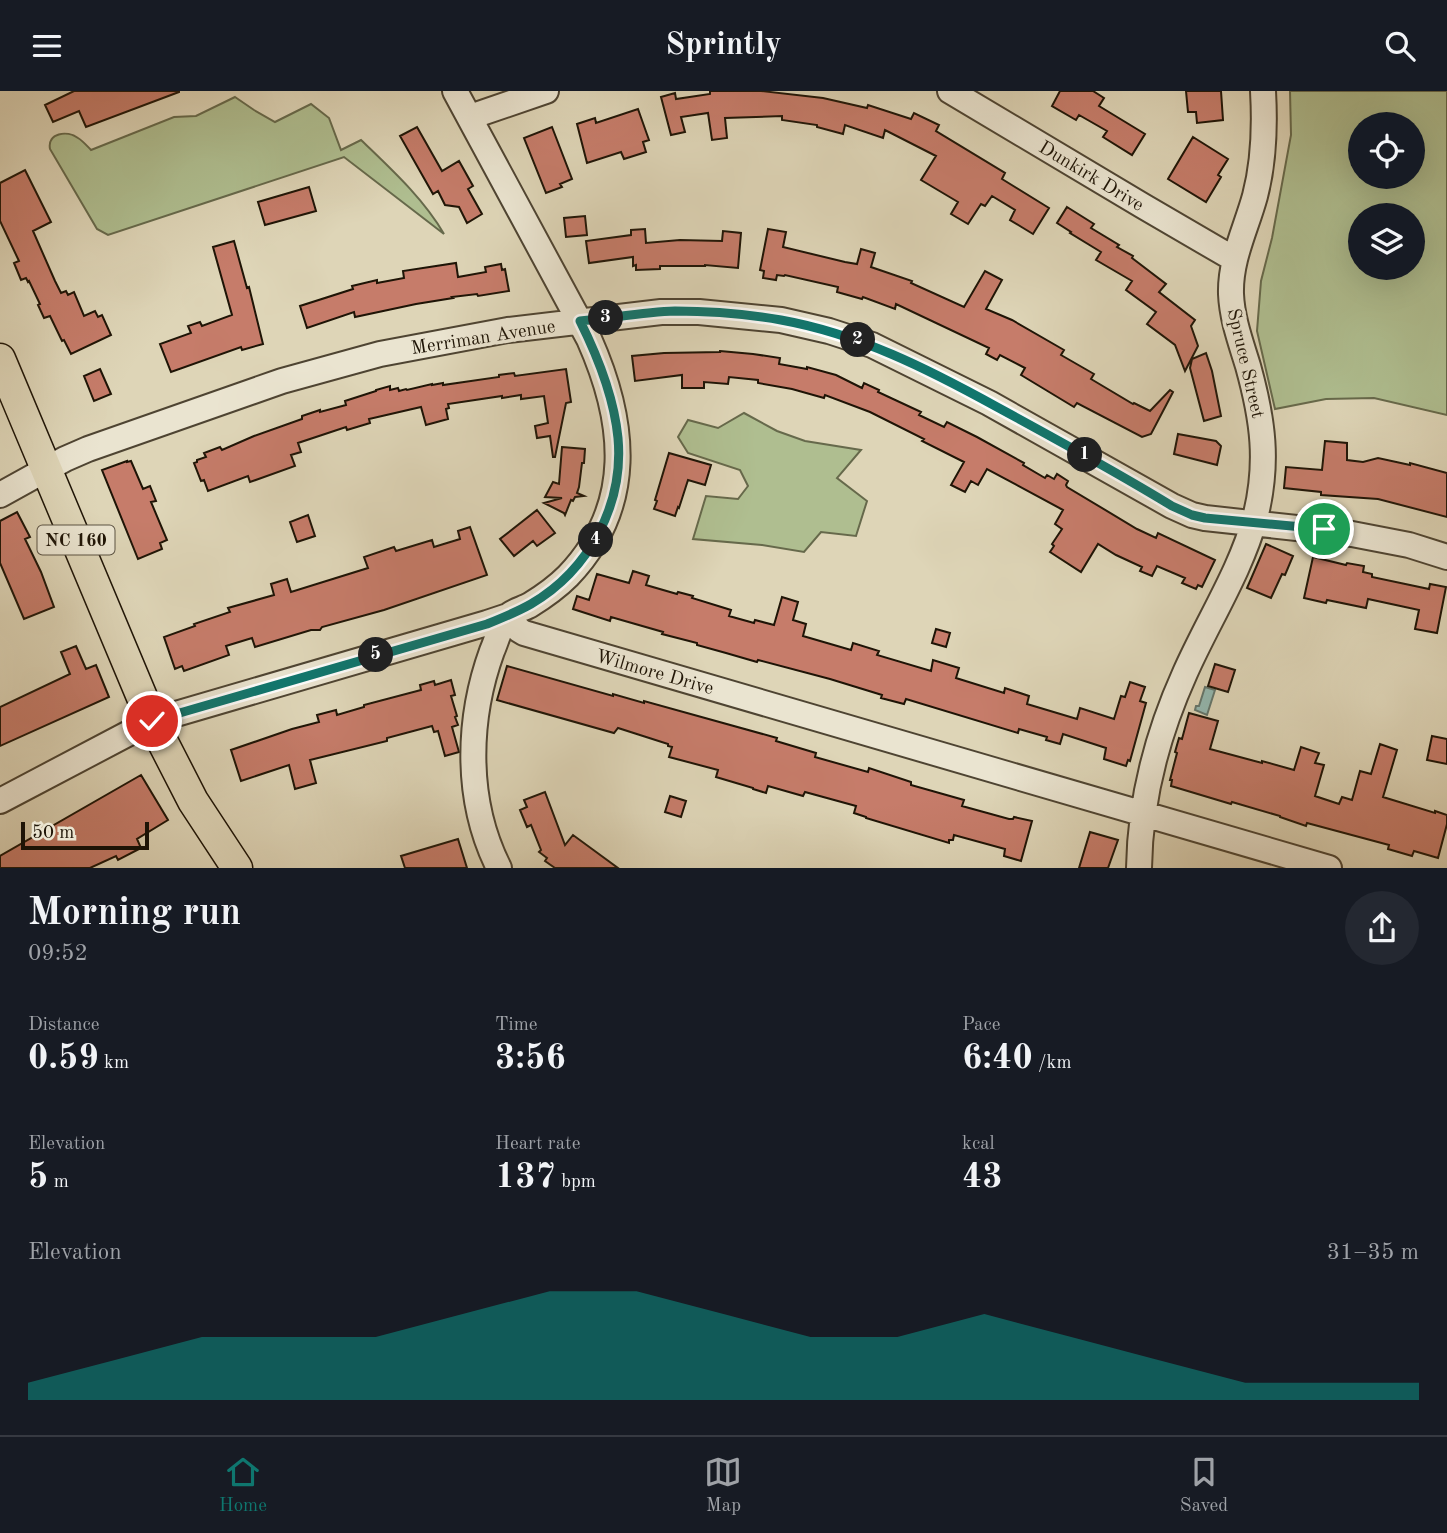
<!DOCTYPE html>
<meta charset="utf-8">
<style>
:root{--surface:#171b24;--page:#242831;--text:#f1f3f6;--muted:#9ea1a6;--line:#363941;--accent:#0f766e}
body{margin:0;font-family:"Old Standard TT",serif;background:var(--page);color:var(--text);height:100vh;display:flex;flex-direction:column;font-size:26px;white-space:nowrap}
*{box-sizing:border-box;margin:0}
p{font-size:23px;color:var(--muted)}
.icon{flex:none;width:38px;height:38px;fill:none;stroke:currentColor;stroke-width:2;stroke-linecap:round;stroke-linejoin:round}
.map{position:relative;height:777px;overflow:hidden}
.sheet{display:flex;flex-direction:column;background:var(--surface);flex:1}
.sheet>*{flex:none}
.fabs{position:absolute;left:1348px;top:21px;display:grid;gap:14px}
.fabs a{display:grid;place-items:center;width:77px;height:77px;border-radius:50%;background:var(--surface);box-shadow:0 7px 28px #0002;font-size:35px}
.scale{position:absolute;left:21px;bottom:18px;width:128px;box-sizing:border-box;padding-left:7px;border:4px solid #1e1406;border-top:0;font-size:19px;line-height:24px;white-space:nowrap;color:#1e1406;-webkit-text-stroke:5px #eae4d0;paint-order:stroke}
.pin{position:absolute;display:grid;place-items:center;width:60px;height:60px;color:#fff;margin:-30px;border:4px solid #fff;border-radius:50%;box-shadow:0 2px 7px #0007}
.km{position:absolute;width:35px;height:35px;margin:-18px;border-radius:50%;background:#222;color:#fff;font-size:19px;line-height:35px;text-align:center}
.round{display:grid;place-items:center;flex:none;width:74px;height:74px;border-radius:37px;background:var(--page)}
.overview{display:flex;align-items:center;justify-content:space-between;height:119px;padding:0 28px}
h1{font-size:38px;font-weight:600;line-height:52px}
.metrics{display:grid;grid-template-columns:repeat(3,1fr);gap:10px;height:119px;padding:7px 28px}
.metrics div{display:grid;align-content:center}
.metrics b{font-size:35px;font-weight:600}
.metrics small{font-size:19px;font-weight:400}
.metrics p{font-size:19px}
.chart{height:196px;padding:14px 28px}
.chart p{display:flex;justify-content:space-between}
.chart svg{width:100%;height:126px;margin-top:7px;fill:var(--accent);opacity:.7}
header{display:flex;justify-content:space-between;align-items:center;height:91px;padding:0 28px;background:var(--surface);font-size:32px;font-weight:600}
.tabs{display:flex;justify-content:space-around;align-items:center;height:98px;border-top:2px solid var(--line);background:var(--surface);font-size:19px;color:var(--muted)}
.tabs a{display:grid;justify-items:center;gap:4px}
.tabs .current{color:var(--accent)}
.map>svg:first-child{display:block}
</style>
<header><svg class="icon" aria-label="menu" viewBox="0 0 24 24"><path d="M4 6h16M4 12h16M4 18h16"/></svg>Sprintly<svg class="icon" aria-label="search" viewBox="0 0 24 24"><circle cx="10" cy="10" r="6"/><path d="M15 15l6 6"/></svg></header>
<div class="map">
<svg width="1447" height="777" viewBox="0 0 1447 777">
<rect width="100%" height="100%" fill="#ded5b7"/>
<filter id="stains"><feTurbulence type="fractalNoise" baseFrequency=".00286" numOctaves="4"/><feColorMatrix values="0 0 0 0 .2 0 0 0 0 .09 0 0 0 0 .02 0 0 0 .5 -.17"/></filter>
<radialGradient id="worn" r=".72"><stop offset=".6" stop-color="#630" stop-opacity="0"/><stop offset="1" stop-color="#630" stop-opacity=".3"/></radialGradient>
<path fill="#afbe90" stroke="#66694b" stroke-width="2" fill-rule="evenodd" d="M1290,0H1447V324L1374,307L1326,308L1275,318L1257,240L1261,190L1272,147L1291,44ZM1412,33V86H1360V33ZM1412,124V177H1360V124Z
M235,6L254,19L275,31L311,13L329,27L341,59L361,49C391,78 423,107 444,143L344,66L108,144L97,138L50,58C47,42 67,39 78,47C83,50 87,55 91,59L174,26L196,25Z
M744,322L777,340L805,350L861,359L837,387L867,410L856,445L821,441L804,461L762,454L693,448L706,405L738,408L748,395L740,379L688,362L678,346L688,329L718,337Z"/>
<path fill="#93b8b0" stroke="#64766c" stroke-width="2" d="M1205,596L1215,599L1207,624L1195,619L1196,615H1199Z"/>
<path fill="#c67c6a" stroke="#1e1406" stroke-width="2" d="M74,0H179V1L86,36L79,20L53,31L45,14Z
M710,0H761L823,7L867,17L868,14L911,28L914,22L939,34L936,40L1005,82L1002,88L1049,117L1033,143L1010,129L1015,119L992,105L985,115L981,113L968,133L951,123L958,111L921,89L936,65L885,39L883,47L845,34L843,43L817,36V34L782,29V25L725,27L727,47L712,49L708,22L681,26L685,41L671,44L661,6L675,2L676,8L710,3Z
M1060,0H1093L1104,7L1099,15L1145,43L1132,64L1103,46L1107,40L1079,24L1076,29L1052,15Z
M1186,0H1221L1223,29L1197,32L1196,21H1188Z
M638,18L649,49L643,51L646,61L624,68L621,61L587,72L577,33L595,27L596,32Z
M417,36L442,80L459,70L473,95L468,98L482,123L467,132L459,116L445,114L438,100L433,103L400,45Z
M552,36L572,88L560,93L562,96L546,102L524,47Z
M1193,46L1228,68L1218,84L1221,86L1206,111L1168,88Z
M25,79L51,131L33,140L55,190L61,202L66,200L68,204L74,201L84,225L95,220L98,226L102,224L111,244L71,263L64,249L62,250L50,225L44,227L38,214L40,213L29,190L28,191L26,187L21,189L14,172L19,170L0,130V92Z
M309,96L316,120L265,134L258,111Z
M1067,116L1094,133L1091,137L1119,154L1117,156L1133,165L1132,167L1166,193L1159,201L1195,229L1191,235L1198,255L1185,280L1175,254L1147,233L1156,221L1126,199L1132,190L1096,169L1101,161L1070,142L1071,141L1057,132Z
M585,125L587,144L566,146L564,127Z
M645,138L646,152L680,149L722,150L723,140L741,142L738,177L705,174V175H660V178L636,179V174L633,175V166L589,172L586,150L631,144V139Z
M768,138L786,141L783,156L845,171L857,173L861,158L875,162L871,176L912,190L911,192L964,216L985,180L1002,189L986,218L1012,229L1064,259L1061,264L1094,283L1091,288L1133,313L1134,312L1150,320L1170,299L1173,301L1151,343L1142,346L1077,312L1074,316L1021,284L1025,277L1000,264L997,269L986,263L989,257L896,213L895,218L863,206L862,208L837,201L838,196L785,184L784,185L777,184L776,189L763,187L764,180L760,179Z
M234,150L247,197L249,196L263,253L242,259L241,256L171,281L160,253L191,242L188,235L200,231L202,235L232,224L213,156Z
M456,172L458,186L486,181L485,176L501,173L502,179L505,178L509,200L478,205L477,203L452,206L453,207L416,213L355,226L354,221L307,237L300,215L353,198L352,195L377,189V192L404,187L403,180Z
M720,260L753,263L780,267L779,273L807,278V276L836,284L862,297L864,292L879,299L878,301L921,321L919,324L944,336L947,331L977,346L1024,372L1023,374L1045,387L1047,384L1054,388L1057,383L1068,390L1066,394L1067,396L1137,438L1156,447L1158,442L1215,469L1202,496L1198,494L1196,498L1182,492L1185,487L1157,475L1152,485L1140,480L1142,476L1116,464L1098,453L1081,481L1050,461L1054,455L1052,453L1062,438L1055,433L1063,419L987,378L978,394L971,390L965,401L951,394L964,371L922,350L924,348L870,321L825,304L824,307L792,298L758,292V289L729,286L728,293L704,291V297H682V284L635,290L632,265L664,262L720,261Z
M1206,262L1212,280L1221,325L1204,330L1190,277L1192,268Z
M100,278L111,303L94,310L84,285Z
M566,278L571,311L566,312L555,366H553L550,345L537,347L535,335L548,332L544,305L521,308V304L502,307V305L448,313L449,317L446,318L448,328L426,334L421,316L369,328L370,332L347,339L346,336L298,352L301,361L291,364L295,375L250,391L248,385L208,400L204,389L201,390L194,372L197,371V369L206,366L204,362L220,356L222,359L254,345L302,328V325L320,319V321L346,314L345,310L376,300V299L390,295V299L398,297L399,300L406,298L407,299L432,293V294L443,292V294L499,286V284L514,282L515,285Z
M1178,343L1216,350L1221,355L1217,374L1174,363Z
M1325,350L1347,352V369L1363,371L1378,367L1410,374V372L1447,382V426L1378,408L1321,404V401L1284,397L1286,376L1322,379Z
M562,356L585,358L584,372H582L579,396L577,402L584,405L575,406L573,410L571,409L565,424L564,422L544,412L562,407L545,406L553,391L559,393Z
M669,362L711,374L705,394L688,389L679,417L678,416L675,425L654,418L657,410L655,409Z
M127,370V371L131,370L143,398L150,395L156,410L151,411L167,449L160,452L162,458L138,468L102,379Z
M537,419L555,442L537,455L533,450L514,465L500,448Z
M17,421L30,446L25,448L41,481L54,516L24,528L0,472V430Z
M308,424L315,445L297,451L290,431Z
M470,436L487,484L384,519L322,536L320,539H311L255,556L252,547L226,555L229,564L184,580L182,575L175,578L164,546L195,535L194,533L230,521L228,517L274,504L271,493L287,488L291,501L368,477L364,466L394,456L396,460L432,449L434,456L460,448L458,440Z
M1266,453L1293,465L1285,484L1282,483L1271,507L1247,497Z
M1313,466L1346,474L1347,472L1364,475L1363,481L1372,483V486L1429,498L1430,493L1446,496L1437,542L1415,538L1419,519L1368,508L1366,517L1327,509L1326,512L1304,507Z
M633,480L649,485L646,494L677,503L678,501L693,505L692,507L731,519L729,525L754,532L755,529L774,534L782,506L798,511L793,529L806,533L803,545L851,559L853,552L879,560L877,564L931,580L933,569L959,577L956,587L1004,602L1005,597L1029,605L1027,613L1077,628L1080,617L1114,628L1121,605L1125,606L1130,591L1145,596L1140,610L1146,612L1130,670L1128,669L1126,675L1104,668L1106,657L1063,643L1060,653L1046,649L1047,646L1019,638L1018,642L906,608L904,613L881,607L882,604L830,588L758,569L757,571L726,562L697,554V552L662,543L663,541L611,526L610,530L573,518L577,505L589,509L597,483L629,492Z
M936,538L950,542L946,556L932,552Z
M76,555L86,578L96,574L109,606L0,655V616L70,583L61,561Z
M1215,573L1235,579L1228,601L1208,595Z
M507,575L613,605V603L644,612V610L777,647L776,650L816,662L815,666L868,681L869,677L911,691V694L964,709L962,715L1009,728H1013L1014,726L1032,730L1021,770L1004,765L1005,758L954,744L953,749H949V752L866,727V726L854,722L856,715L805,701L803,705L768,695L766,702L753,698V697L716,686L718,679L669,666L672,656L668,655V653L618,637L614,642L497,609Z
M451,589L455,604L451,605L457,625L455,626L458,634L452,636L459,661L445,665L438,640L434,641L432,635L387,647V650L310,669L316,692L295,698L289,674L241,690L231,659L292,638L319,631L317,624L336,619L337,624L364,616V614L421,599L420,594L434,590L435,594Z
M1189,622L1218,630L1210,658L1262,672V670L1294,679L1301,656L1319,662L1315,672L1324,674L1315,705L1339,713L1342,706L1352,709L1360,680L1371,683L1380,653L1397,659L1383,706L1435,722V720L1447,724V733L1438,767L1414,760L1412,765L1388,758L1389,754L1307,732L1306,735L1280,726V725L1232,711L1231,713L1171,695L1172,689H1170L1177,662L1175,661L1179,647L1182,648Z
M1432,645L1447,648V673L1427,669Z
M141,684L168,729L137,748L141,757L118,769L116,765L90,777H0V765Z
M545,701L565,754L573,744L618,777H555L545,770L547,767L539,761L541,759L531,734L527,736L520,719L527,716L524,709Z
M670,705L686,710L681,726L665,721Z
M1090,741L1118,749L1108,777H1079Z
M458,748L467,777H405L401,765Z"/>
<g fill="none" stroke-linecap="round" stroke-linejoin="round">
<g stroke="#4e4432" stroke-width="28">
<path id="minor" d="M455,0L589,248C626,331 635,415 568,485C557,496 543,506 530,514C523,518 512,520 507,526C501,533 496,551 492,560C467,629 465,710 499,777
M950,0L1143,115L1234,168
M470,26L546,0
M0,404L65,368L88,358L282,290L380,263L508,239L661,221H699L781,229L829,240L872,254L989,312L1172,415L1192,424L1205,427L1352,443L1409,454L1447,466
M0,710L152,630L487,532L508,525L519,539L524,542L1329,777
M1139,777C1140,709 1157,644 1185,582C1207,532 1241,479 1255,427C1269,372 1263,329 1248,275C1241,252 1232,228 1231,203C1230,168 1246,138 1255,105C1264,71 1265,35 1263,0"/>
</g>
<g stroke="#1e1406" stroke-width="33">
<path id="major" d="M0,268L152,630L193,710L237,777"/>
</g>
<use href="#minor" stroke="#eae4d0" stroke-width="24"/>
<use href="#major" stroke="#ded5b7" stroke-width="30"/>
</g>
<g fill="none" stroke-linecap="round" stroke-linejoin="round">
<g stroke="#fff" stroke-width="14">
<path id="route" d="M152,630L487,533C502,527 517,521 531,513C589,479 624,414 618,347C614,306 598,266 580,230C612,227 644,221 675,220C711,220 746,223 781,229C859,243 928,278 997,316C1056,348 1115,380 1172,415L1192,424L1205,427L1324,438"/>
</g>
<use href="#route" stroke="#0f766e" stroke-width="9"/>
</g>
<g text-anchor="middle" stroke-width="7" stroke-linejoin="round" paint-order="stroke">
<rect fill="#eae4d0" stroke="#5b5243" stroke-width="2" x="37.5" y="434.5" width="77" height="29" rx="5"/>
<g font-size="18" font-weight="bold" fill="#1e1406">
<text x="76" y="455">NC 160</text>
</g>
<g font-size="19" fill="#1e1406" stroke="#eae4d0">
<text transform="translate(1092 84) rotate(31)" y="7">Dunkirk Drive</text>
<text transform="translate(483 245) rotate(-9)" y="7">Merriman Avenue</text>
<text transform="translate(1247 272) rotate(77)" y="7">Spruce Street</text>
<text transform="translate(655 580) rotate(16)" y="7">Wilmore Drive</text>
</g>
</g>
<rect width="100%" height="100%" filter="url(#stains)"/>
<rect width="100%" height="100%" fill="url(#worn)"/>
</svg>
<div class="fabs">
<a><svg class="icon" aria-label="locate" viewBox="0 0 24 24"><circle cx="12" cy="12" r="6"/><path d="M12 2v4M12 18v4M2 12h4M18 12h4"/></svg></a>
<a><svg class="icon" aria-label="layers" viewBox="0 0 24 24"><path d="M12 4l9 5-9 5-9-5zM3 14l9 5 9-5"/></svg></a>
</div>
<div class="scale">50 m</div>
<div class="pin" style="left:1324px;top:438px;background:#1e9e55"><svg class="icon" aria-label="arrive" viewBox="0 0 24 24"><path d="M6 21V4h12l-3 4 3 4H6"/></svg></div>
<div class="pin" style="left:152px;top:630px;background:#d93025"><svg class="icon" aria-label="check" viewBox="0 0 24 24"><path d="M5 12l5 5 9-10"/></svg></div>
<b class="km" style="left:1085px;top:364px">1</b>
<b class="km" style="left:858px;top:249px">2</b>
<b class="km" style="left:606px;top:227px">3</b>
<b class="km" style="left:596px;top:449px">4</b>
<b class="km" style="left:376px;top:564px">5</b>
</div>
<section class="sheet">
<div class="overview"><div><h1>Morning run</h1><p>09:52</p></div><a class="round"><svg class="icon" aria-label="share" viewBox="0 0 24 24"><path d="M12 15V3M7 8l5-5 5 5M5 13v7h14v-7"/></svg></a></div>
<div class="metrics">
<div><p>Distance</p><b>0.59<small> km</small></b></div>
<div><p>Time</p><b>3:56</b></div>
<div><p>Pace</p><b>6:40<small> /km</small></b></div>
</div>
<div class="metrics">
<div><p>Elevation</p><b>5<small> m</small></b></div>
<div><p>Heart rate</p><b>137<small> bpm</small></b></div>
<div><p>kcal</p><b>43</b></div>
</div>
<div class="chart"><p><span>Elevation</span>31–35 m</p>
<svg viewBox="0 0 160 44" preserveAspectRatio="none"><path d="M0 44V38L10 30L20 22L30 22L40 22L50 14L60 6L70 6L80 14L90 22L100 22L110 14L120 22L130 30L140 38L150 38L160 38V44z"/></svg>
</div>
</section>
<nav class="tabs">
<a class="current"><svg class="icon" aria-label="home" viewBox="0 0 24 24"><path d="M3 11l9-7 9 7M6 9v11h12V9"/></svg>Home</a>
<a><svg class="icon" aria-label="map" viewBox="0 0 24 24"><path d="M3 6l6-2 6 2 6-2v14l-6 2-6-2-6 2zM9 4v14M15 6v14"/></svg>Map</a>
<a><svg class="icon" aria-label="saved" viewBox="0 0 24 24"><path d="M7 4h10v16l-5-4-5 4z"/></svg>Saved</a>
</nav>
